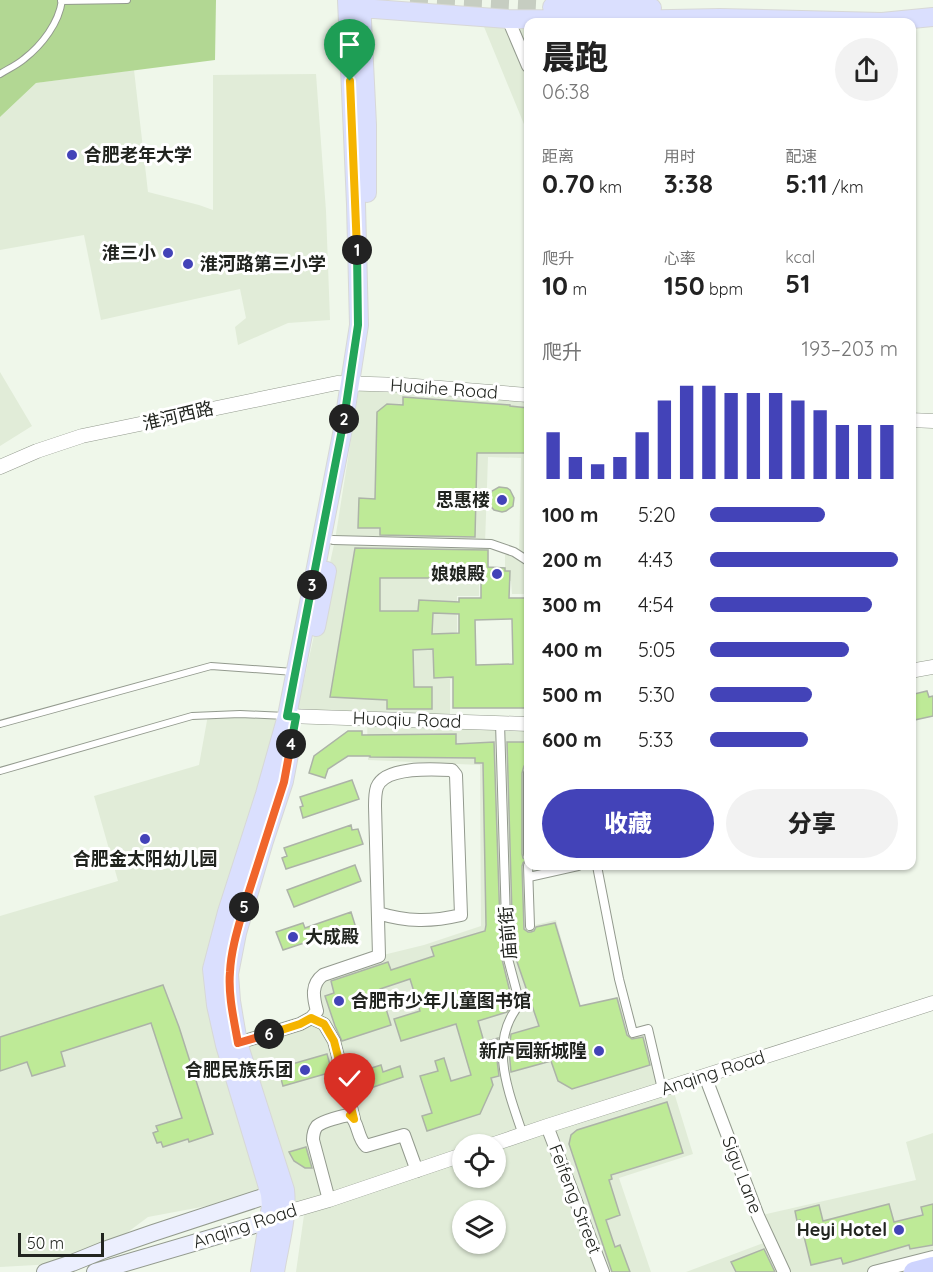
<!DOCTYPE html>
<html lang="zh">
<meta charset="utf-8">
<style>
:root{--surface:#fff;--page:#f2f2f2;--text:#222;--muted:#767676;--accent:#4343b8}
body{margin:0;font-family:Quicksand,"Noto Sans SC",sans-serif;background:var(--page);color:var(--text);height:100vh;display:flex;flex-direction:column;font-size:22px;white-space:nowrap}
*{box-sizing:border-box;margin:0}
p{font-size:20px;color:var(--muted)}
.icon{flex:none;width:33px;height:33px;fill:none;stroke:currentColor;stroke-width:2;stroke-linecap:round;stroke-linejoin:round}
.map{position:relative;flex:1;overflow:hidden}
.drawer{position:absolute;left:524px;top:18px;width:392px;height:852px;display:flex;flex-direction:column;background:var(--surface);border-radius:12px;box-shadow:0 2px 4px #0004}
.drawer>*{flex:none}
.controls{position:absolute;left:452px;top:1134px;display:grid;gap:12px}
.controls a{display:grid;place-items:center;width:54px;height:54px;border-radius:50%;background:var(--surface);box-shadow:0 2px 4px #0004;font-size:30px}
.scale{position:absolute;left:18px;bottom:15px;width:86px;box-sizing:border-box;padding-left:6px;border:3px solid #21241f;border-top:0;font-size:16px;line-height:21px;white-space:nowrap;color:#21241f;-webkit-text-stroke:4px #fff;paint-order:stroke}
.pin{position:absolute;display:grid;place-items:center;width:51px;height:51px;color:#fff;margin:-62px -26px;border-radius:50% 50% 50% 0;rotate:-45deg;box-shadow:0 0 6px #0007}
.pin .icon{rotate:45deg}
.km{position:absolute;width:30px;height:30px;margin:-15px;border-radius:50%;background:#222;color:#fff;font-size:16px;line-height:30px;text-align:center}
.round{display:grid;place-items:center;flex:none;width:63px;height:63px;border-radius:32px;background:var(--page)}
.head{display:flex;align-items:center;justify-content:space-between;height:102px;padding:0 18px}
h1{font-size:33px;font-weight:800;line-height:45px}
.figures{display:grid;grid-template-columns:repeat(3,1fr);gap:9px;height:102px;padding:6px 18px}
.figures div{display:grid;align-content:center}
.figures b{font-size:26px;font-weight:800}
.figures small{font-size:16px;font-weight:400}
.figures p{font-size:16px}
.chart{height:168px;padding:12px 18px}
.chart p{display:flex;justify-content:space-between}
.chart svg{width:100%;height:108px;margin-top:6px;stroke:var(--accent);stroke-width:6}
.primary-button{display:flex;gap:12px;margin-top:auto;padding:12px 18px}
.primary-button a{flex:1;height:69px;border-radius:36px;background:var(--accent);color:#fff;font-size:24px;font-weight:800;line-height:69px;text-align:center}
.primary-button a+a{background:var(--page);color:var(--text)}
ul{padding:0 18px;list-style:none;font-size:20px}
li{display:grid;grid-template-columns:96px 72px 1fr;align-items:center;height:45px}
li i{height:15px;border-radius:8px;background:var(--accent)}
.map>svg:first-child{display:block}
</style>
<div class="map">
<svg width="933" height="1272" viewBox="0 0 933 1272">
<rect width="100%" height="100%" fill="#eff7ea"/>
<path fill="#e1ecd8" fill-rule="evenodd" d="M480,17L528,22V134Z
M134,70L148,192L199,205L213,210V75L316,74L326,211L330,320L288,323L238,345L235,327L246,318L240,289L101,320L84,235L0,250V117L36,83Z
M0,372L32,426L0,446Z
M360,383L528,395V594H512L511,581L505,580V555H519L521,458L488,457L485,544L489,545L488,580H479V596H457V679H450V721L528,724V866H578L529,877L531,926L556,920L580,1006L622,997L631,1037L647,1035L662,1089L672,1086L693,1154L619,1178L651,1272H603L547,1126L494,1144H462V1155L284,1213L238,1043L311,1018L314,984L379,956L424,945L481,926L480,765L368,760L367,718L296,717L335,540Z
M208,715L287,716L220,941L270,1194L148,1217L104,1250L72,1263L0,1267V916L118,881L94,796L199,765Z
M544,1131L597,1272H296L304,1215L462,1160V1178H495V1148ZM462,1210H495V1244H462Z
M933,1133V1257L874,1272H686L769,1241L758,1216L916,1180L906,1142Z"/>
<path fill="#b2d793" d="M0,0H216L215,60L36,83L0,117Z"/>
<path fill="#beea97" stroke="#acb3a7" stroke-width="1.5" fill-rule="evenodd" d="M403,397L510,405V406L528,408V453H477L475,537L380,535V528H358L359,498L375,499L377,412L387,404L403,405Z
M499,487L507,488L510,490L514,498L513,506L506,511L502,512L494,510L486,501L492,491Z
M355,548L488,550V567L505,568V571H510L509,598H528V708H453V677L434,678L433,649L413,650L414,687H432V709H387V700L330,697ZM380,578H481V598H459V602L419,600L418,611H380ZM433,613L459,614V633L432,634ZM512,619L513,664L476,665L475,620Z
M927,691L929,697L933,696V716L910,721V695Z
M348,731H362V735L456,734V744L494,742L501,955L510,992L512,1005L507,1012L478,1021L484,1042L498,1038L496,1052L499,1076L491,1078L493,1085L480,1114L427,1131L422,1116L432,1113L420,1076L438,1071L435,1061L444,1058L451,1081L471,1075L456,1024L401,1041L394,1019L420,1011L410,979L380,989L391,1025L342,1041L335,1026L325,996L334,993L331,981L388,962L391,970L434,956L431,947L485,931L486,925L483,763H475V758L370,757V756H348L328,769L325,778L309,773L314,756Z
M507,742H528V766H524L522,773V854L523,858L526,860L523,863L522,866L524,929L528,932H531L534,931L536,927L555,923L580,1006L617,998L627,1035L632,1039L643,1037L650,1065L572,1089L558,1081L551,1061L511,1072L509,1051L511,1034L539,1026L513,950Z
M352,780L359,799L303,818L300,807L303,806L300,797Z
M351,825L352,830L358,829L363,844L286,869L282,858L287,856L284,848Z
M355,865L361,881L294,907L287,890Z
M351,912L356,928L317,942L316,939L283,950L276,932L303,923L305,928Z
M163,985L179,1027L213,1134L189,1142L188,1139L163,1147L161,1142L157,1143L153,1133L158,1131L156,1126L182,1118L151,1023L61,1052L65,1066L32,1076L27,1062L0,1071V1037Z
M327,1054L332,1072L283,1086L278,1068Z
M381,1065L383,1072L400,1066L403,1077L356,1093L353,1080L364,1077L362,1071Z
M667,1102L683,1153L611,1175L612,1179L609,1180L620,1215L606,1220L615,1247L620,1245L630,1272H612L569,1144L571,1135L577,1130Z
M306,1147L312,1168H305L294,1161L289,1152Z
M889,1204L894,1222L923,1215L921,1207L933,1204V1245L910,1249L909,1245L843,1264L841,1258L811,1265L800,1220L797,1221L795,1211L819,1205L823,1221Z
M764,1249L775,1272H736L731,1262Z"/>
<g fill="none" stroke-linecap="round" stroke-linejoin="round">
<path stroke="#c6cdc1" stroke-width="18" stroke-dasharray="18 9" stroke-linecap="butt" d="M410,0L552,7"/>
<g stroke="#939a8e" stroke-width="8">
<path id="service" d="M61,1L127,0
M0,74C8,69 17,65 24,59C42,45 59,23 62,0
M0,724L211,666L294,672
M0,771L192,716L240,714L286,716"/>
</g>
<g stroke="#939a8e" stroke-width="10">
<path id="pedestrian" d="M333,540L491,544L514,552L528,561
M500,723L507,955L520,1004C487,1042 509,1093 523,1135
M528,773V854
M528,866L530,926
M597,866L619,979L633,1033L648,1029L662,1089
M529,877L578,866"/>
</g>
<g stroke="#939a8e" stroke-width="14">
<path id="minor" d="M508,19L528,66
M311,1018L324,1024L334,1041L354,1119
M238,1043L300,1024L311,1018L317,1011C313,997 311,984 323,975L379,956L375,806C375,800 375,793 377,787C385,766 433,769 452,770L456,775L461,915C431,922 407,922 378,913
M705,1076L758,1216L784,1272
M547,1126L603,1272
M329,1200L313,1140C313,1135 314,1130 317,1126C323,1121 342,1116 350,1115C359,1123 357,1138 366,1146L404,1135L417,1171
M874,1272L933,1257"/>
</g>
<g stroke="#939a8e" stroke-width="15">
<path id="tertiary" d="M910,420L933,421
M0,467L37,451L82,436L337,383L403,385L528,395
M910,671L933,667
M287,716L528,724
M494,1144L547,1126L933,1003
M284,1213L329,1200L462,1155"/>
</g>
<g stroke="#939a8e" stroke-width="18">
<path id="secondary" d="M45,1272L72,1263L104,1250L153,1233L281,1191
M95,1272L268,1221L280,1215"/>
</g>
<g stroke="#d7d8d7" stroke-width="20">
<path id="primary" d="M361,0L367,125V193
M552,7L652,8
M361,8L508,19L623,20L720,18L882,22L933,17
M316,627L327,571
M260,1272L271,1206L270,1194L225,1045L216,1005L212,969L227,912L265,794L287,716L342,434L359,325L356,204L347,0
M275,1272C279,1246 288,1217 285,1190L238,1043L231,1001L229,974L237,933L264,841L284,781L292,739"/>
</g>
<g stroke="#d7d8d7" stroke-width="21">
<path id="trunk" d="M914,1272L933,1267"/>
</g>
<use href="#service" stroke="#fff" stroke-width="6"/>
<use href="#pedestrian" stroke="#fff" stroke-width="8"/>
<use href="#minor" stroke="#fff" stroke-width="12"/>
<use href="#tertiary" stroke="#fff" stroke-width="14"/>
<use href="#secondary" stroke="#eceffe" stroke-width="16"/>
<use href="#primary" stroke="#dadffe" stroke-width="18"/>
<use href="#trunk" stroke="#ced4fe" stroke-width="20"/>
</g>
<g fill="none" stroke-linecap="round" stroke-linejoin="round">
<g stroke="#fff" stroke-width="12">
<path id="split-1" d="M350,81L357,250"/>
</g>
<g stroke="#fff" stroke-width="12">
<path id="split-2" d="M344,419L358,325L357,250"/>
</g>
<g stroke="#fff" stroke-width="12">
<path id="split-3" d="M312,585L344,419"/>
</g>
<g stroke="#fff" stroke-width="12">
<path id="split-4" d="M291,744L296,717L287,716L312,585"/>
</g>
<g stroke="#fff" stroke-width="12">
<path id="split-5" d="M244,907L284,782L291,744"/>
</g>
<g stroke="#fff" stroke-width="12">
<path id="split-6" d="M244,907C238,928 231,950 230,972C228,995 234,1020 238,1043L269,1034"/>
</g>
<g stroke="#fff" stroke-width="12">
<path id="split-7" d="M269,1034L300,1024L311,1018L324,1024L334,1041L354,1119L350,1115"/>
</g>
<use href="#split-1" stroke="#f5b400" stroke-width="8"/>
<use href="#split-2" stroke="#22a559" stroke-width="8"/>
<use href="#split-3" stroke="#22a559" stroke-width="8"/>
<use href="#split-4" stroke="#22a559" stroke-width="8"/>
<use href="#split-5" stroke="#f0652b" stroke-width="8"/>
<use href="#split-6" stroke="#f0652b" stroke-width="8"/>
<use href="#split-7" stroke="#f5b400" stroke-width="8"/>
</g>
<g fill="#4343b8" stroke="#fff" stroke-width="2">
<circle cx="72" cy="155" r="6"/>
<circle cx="168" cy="253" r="6"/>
<circle cx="188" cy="264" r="6"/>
<circle cx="502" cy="500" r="6"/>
<circle cx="497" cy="574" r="6"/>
<circle cx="145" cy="839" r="6"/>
<circle cx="293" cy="937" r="6"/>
<circle cx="339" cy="1001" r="6"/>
<circle cx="599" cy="1051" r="6"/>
<circle cx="305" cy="1070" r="6"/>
<circle cx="899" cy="1230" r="6"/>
</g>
<g text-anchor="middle" stroke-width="6" stroke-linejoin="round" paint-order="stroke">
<g font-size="18" font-weight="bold" fill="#21241f" stroke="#fff" text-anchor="end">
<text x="84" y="161" text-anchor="start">合肥老年大学</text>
<text x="156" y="259">淮三小</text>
<text x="200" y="270" text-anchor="start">淮河路第三小学</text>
<text x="490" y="506">思惠楼</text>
<text x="485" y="580">娘娘殿</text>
<text x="145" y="865" text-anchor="middle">合肥金太阳幼儿园</text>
<text x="305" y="943" text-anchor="start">大成殿</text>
<text x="351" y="1007" text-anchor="start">合肥市少年儿童图书馆</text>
<text x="587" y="1057">新庐园新城隍</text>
<text x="293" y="1076">合肥民族乐团</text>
<text x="887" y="1236">Heyi Hotel</text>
</g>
<g font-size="18" fill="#21241f" stroke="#fff">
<text transform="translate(444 389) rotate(4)" y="6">Huaihe Road</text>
<text transform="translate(178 416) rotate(-13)" y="6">淮河西路</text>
<text transform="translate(407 720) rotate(2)" y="6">Huoqiu Road</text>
<text transform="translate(508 933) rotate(-95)" y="6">庙前街</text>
<text transform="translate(713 1073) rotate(-18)" y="6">Anqing Road</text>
<text transform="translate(742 1175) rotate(69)" y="6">Sigu Lane</text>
<text transform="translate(575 1199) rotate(69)" y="6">Feifeng Street</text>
<text transform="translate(245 1226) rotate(-18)" y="6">Anqing Road</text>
</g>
</g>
</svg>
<div class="controls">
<a><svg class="icon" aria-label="locate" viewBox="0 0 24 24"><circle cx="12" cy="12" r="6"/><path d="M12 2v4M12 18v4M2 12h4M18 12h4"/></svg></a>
<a><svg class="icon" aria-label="layers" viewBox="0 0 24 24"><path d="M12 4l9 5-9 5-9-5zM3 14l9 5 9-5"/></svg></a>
</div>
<div class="scale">50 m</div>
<div class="pin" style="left:350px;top:81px;background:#1e9e55"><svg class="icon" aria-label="arrive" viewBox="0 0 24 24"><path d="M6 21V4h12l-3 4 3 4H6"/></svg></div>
<div class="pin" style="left:350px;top:1115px;background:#d93025"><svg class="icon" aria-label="check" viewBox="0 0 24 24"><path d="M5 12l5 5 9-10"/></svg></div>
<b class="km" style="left:357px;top:250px">1</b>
<b class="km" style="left:344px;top:419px">2</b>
<b class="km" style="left:312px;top:585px">3</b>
<b class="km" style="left:291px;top:744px">4</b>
<b class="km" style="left:244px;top:907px">5</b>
<b class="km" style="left:269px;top:1034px">6</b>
<section class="drawer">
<div class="head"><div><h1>晨跑</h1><p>06:38</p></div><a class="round"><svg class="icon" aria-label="share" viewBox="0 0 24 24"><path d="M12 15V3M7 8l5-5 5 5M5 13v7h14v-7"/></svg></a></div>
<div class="figures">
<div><p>距离</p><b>0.70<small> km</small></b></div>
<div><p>用时</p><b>3:38</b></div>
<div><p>配速</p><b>5:11<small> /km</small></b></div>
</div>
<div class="figures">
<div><p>爬升</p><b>10<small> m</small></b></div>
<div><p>心率</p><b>150<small> bpm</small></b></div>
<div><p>kcal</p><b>51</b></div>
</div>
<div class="chart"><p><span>爬升</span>193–203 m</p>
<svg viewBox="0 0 160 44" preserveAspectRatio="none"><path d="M5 44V25M15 44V35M25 44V38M35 44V35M45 44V25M55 44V12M65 44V6M75 44V6M85 44V9M95 44V9M105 44V9M115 44V12M125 44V16M135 44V22M145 44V22M155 44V22"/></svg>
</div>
<ul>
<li><b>100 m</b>5:20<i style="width:61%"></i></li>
<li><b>200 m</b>4:43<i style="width:100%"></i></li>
<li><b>300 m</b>4:54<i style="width:86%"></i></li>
<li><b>400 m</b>5:05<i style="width:74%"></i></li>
<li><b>500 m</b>5:30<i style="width:54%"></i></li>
<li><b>600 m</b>5:33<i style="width:52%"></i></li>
</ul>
<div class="primary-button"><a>收藏</a><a>分享</a></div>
</section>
</div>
